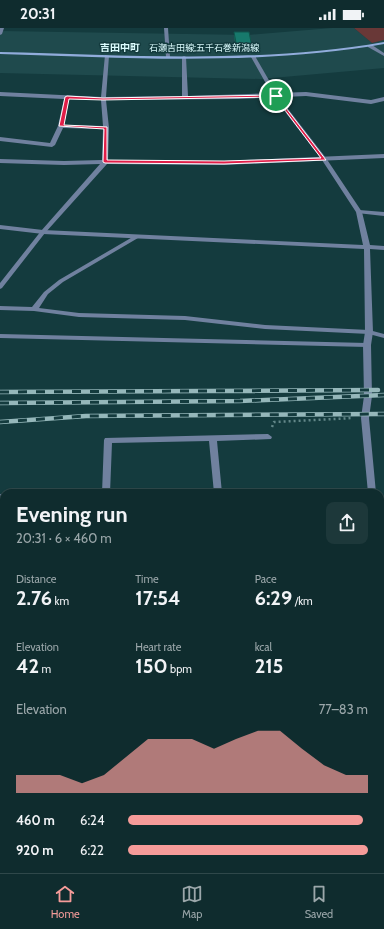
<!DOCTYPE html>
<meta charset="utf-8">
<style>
:root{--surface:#0f2c2e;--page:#1d383a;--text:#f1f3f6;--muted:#9ba7aa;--line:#2f484a;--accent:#f59b99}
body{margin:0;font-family:Cabin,"Noto Sans JP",sans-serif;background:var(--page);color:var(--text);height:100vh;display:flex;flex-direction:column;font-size:15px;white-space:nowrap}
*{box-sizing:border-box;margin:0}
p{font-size:13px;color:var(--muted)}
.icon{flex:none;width:22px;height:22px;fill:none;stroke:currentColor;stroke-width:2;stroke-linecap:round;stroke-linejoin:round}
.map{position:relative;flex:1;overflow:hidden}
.side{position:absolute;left:0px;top:461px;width:384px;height:384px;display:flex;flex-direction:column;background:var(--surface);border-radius:12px 12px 0 0;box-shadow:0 1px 3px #0004,0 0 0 1px var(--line)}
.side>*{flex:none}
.pin{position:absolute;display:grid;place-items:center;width:34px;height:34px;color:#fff;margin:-17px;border:2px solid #fff;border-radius:50%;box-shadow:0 1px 4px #0007}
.round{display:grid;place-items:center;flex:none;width:42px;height:42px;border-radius:8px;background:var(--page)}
.headline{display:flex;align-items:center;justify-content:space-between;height:68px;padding:0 16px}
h1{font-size:22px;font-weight:700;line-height:30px}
.metrics{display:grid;grid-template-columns:repeat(3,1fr);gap:6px;height:68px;padding:4px 16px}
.metrics div{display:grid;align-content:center}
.metrics b{font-size:20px;font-weight:700}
.metrics small{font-size:11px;font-weight:400}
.metrics p{font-size:11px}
.chart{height:112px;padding:8px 16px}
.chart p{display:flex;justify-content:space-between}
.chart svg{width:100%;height:72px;margin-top:4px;fill:var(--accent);opacity:.7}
ul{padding:0 16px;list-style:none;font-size:13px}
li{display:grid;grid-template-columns:64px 48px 1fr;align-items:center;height:30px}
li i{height:10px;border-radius:5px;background:var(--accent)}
.status{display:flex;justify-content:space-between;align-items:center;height:28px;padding:0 20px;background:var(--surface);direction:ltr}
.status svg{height:11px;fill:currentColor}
.menu{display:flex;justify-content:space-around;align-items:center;height:56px;border-top:1px solid var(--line);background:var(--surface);font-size:11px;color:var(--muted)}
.menu a{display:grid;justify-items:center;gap:2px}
.menu .selected{color:var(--accent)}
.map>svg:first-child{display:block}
</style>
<div class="status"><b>20:31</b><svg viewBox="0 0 49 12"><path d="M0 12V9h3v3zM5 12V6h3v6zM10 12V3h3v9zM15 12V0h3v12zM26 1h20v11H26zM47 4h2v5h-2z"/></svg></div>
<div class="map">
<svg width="384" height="845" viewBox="0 0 384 845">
<rect width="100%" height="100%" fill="#143b3e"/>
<path fill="#1f4a4d" d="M332,0H354L372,15L384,12V40L261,51L0,45V3L248,7Z"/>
<path fill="#693837" d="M354,0H384V12L372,15Z"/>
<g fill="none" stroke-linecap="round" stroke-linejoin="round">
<path stroke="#638789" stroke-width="2.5" stroke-dasharray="2 3" stroke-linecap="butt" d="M272,399L274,394L353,390"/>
<path fill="#70819f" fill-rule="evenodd" d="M0,0H4L2,6L0,7Z
M164,0H168L170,29L168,30L166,29Z
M368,17H372L384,25V28L368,19Z
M105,27L109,28L106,69L182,68V29L184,28L186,29L188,68L306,64L371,72L384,69V73L371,76L306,68L238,71L106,72L109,100L108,132L224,133L384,126V130L224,137L107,136L45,205L2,260L0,261V255L41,203L100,136L64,137L0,135V131L64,133L102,132L103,101L63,100L55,117L52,119L0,113V109L50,115L58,98L64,71L0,68V64L101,69ZM69,71L101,72L103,98L64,97Z
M359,182L384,184V188L357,185V183Z
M136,207L139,209L138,210L63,254L48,266L39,280L79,285L185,288L265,297L369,302L384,306V310L369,306L265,301L185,292L79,289L34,283L0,282V278L32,279L44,264L59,252Z
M0,306L367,315L371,317L367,319L0,310Z
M268,406L272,409L271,411L217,413L222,465H214L209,413L112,415L110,465H102L104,412L105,410Z
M0,466H4V472H0Z
M380,539L384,540V546L380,545Z
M380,546L384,548V575L380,572Z
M4,735V745L0,746V736Z
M134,841H146L148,845H136Z"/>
<path fill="#70819f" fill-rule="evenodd" d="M251,28H255L278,68L326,130L362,184L370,217L384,218V222L370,221L373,304L371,317L372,368L369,390L376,465H368L361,390L364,368L363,317L365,304L364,221L43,206L0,201V197L43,202L363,217L356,184L322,132L273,68L251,29Z
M0,552H4V558H0Z"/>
<path fill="#91acdb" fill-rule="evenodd" d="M384,14V16C259,38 127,30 0,26V24C127,27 259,36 384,14Z"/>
<g stroke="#95b7ba" stroke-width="4.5">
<path id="rail" d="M0,364L378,362
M0,375L240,373L384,367
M0,394L86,388L384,386"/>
</g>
<use href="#rail" stroke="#143b3e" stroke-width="3" stroke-dasharray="9" stroke-linecap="butt"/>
</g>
<path fill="#14685d" d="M234,4L252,19V24L237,25L234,9Z"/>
<path fill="#17796c" stroke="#10554c" d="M234,4H249L252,19L237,20Z"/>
<path fill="#e11d48" stroke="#fff" fill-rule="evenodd" d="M276,67L326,132L224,136L105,135L103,134L104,101L59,98L65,69L67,68L103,70ZM275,69L321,130L224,133L107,132V99L64,97L69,71L103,72Z"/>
<g text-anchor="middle" stroke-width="3" stroke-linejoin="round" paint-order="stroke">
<g font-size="9" fill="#dbfbfd" stroke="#143b3e">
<text x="204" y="23">石瀬吉田線;五千石巻新潟線</text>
</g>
<g font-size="10" font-weight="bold" fill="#dbfbfd" stroke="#143b3e">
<text x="120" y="23">吉田中町</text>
</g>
</g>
</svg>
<div class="pin" style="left:276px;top:68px;background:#1e9e55"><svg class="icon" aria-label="arrive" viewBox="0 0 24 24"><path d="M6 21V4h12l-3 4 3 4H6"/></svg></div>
<section class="side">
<div class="headline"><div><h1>Evening run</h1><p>20:31 · 6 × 460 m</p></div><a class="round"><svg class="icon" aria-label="share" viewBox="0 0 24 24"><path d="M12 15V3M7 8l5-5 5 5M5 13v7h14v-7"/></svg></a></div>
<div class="metrics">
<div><p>Distance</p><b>2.76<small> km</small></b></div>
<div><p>Time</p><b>17:54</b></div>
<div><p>Pace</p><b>6:29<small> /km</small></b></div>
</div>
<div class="metrics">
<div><p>Elevation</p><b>42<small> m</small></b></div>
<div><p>Heart rate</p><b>150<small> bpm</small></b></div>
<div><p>kcal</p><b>215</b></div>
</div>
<div class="chart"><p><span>Elevation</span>77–83 m</p>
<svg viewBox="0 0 160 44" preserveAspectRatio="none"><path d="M0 44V33L10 33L20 33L30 38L40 33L50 22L60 11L70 11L80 11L90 17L100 11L110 6L120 6L130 17L140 27L150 33L160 33V44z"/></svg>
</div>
<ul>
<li><b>460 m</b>6:24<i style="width:98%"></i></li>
<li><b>920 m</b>6:22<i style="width:100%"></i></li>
</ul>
</section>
</div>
<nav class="menu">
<a class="selected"><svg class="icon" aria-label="home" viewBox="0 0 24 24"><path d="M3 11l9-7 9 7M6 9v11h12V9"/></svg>Home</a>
<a><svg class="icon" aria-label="map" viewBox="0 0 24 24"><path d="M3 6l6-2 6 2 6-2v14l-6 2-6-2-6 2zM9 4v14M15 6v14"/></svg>Map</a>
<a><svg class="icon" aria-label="saved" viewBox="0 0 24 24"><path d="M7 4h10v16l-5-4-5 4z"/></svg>Saved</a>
</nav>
